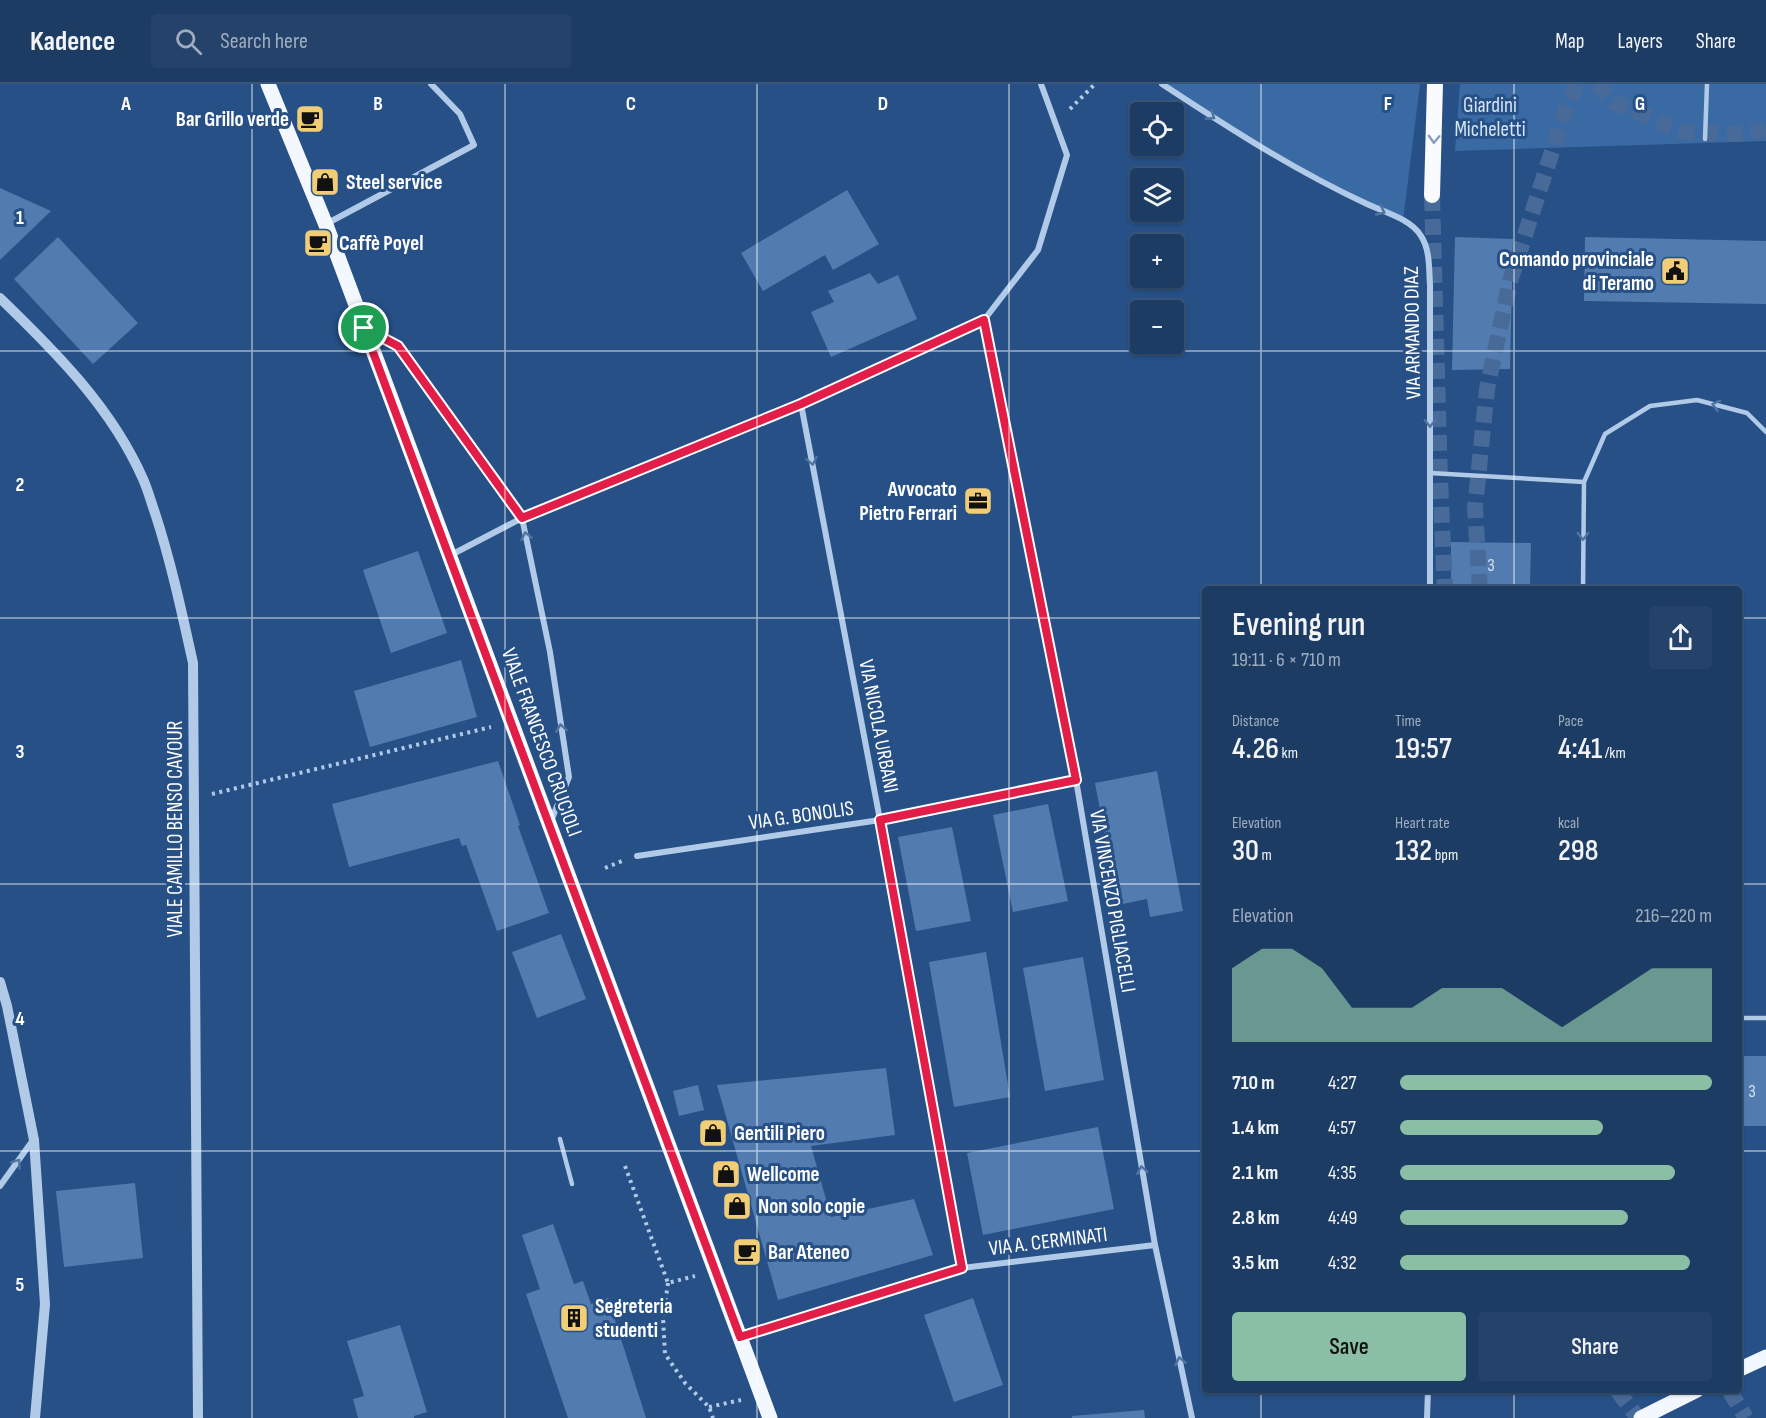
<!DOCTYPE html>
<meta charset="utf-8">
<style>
:root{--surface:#1c3c64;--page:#25436a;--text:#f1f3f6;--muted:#a0adbf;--line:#3a5678;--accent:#8abfa5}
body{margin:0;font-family:"Sofia Sans Condensed",sans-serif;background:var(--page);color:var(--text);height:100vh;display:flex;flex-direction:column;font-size:22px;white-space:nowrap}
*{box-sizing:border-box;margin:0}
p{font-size:20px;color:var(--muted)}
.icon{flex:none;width:33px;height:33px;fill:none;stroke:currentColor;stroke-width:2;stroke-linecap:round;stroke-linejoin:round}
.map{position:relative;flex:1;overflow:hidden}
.sheet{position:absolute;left:1202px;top:502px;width:540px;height:807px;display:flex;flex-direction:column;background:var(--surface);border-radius:6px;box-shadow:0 2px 4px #0004,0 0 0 2px var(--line)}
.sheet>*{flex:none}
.tools{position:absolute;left:1130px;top:18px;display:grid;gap:12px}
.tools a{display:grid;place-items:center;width:54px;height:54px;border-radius:6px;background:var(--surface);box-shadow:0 2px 4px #0004,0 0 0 2px var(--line);font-size:30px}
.pin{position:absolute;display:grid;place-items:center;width:51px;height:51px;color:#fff;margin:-26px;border:3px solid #fff;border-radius:50%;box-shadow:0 2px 6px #0007}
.round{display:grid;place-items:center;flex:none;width:63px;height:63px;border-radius:6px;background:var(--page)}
.headline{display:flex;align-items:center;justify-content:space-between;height:102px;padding:0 30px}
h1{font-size:33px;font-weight:600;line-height:45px}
.metrics{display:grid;grid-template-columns:repeat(3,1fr);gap:9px;height:102px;padding:6px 30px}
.metrics div{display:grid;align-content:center}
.metrics b{font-size:30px;font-weight:600}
.metrics small{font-size:16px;font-weight:400}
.metrics p{font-size:16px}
.chart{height:168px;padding:12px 30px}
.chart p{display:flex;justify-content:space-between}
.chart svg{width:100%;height:108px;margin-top:6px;fill:var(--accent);opacity:.7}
.cta{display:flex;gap:12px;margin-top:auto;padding:12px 30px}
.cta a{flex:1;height:69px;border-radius:6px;background:var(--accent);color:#111;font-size:24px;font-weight:600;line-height:69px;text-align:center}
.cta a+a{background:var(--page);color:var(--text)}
ul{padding:0 30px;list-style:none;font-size:20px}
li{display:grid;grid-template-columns:96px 72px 1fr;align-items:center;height:45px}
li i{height:15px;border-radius:8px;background:var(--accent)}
header{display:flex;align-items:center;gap:36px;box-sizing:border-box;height:84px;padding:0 30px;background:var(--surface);border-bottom:2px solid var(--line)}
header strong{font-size:28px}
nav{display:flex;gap:33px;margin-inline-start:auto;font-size:21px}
.search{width:420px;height:54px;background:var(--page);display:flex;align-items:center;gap:15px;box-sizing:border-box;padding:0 21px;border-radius:6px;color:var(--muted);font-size:22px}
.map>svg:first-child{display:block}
</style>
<header>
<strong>Kadence</strong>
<div class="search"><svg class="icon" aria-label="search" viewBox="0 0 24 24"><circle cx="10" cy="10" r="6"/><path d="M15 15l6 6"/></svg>Search here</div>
<nav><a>Map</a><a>Layers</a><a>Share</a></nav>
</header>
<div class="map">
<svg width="1766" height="1334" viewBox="0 0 1766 1334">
<rect width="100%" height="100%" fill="#265086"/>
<path fill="#3a6aa3" d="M1162,0H1420L1403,137L1251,58Z
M1460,0H1766V57L1455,67Z"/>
<path fill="#527cb0" d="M0,104L51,127L0,176Z
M847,106L879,160L833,186L825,171L763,207L741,169Z
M58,153L138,239L93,280L14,195Z
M1455,153L1513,155L1510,285L1452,286Z
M1585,153L1766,157V220L1584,217Z
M870,189L878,200L898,191L917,235L831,273L811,228L834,218L828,207Z
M1451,458L1531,459L1530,503H1540V506H1451Z
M418,467L447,549L391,569L363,486Z
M461,576L477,633L370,663L354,607Z
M498,677L520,741L518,742L549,829L497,847L466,761L462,762L459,754L349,783L332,720Z
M1157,687L1183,827L1150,833L1147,815L1118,821L1095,699Z
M1048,720L1068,817L1013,828L993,731Z
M952,743L971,837L916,847L898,753Z
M561,850L586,915L537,934L512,868Z
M986,868L1010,1013L954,1023L929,878Z
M1083,873L1104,996L1045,1007L1023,884Z
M1738,972H1766V1042H1738Z
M886,984L895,1051L811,1062L831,1133L914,1115L933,1171L778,1216L717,1001Z
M698,1001L704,1026L679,1032L673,1007Z
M1098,1043L1114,1125L983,1151L967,1069Z
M135,1099L143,1174L64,1183L56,1107Z
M553,1140L574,1200L583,1197L591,1220L608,1214L646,1334H568L526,1210L540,1205L522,1151Z
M973,1214L1003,1301L954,1318L924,1231Z
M400,1241L427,1328L414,1332V1334H358L353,1315L364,1312L347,1257Z
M1144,1326L1145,1334H1072V1332Z"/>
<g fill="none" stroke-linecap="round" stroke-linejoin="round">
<path stroke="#476a98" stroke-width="16" stroke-dasharray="16 8" stroke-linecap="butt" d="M1597,0L1613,18L1683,48L1736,50L1766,46
M1432,111L1440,395L1445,506
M1480,506L1475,424L1487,305L1510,197L1563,34L1577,0
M1617,1306L1638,1334
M1729,1306L1746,1334"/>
<path stroke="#b1cae8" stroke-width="4" stroke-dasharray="3 4.5" stroke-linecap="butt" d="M1070,25L1095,0
M212,710L491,643
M605,784L622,777
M625,1082L668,1199L695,1192
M668,1199L663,1234L665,1270L685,1299L709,1323L713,1334
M709,1323L741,1316"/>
<path stroke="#b1cae8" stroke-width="4.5" d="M1705,55L1707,0
M1430,389L1584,398
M1583,506L1584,398L1605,350L1650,322L1697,316L1747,329L1766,348
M1738,934H1766
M560,1055L572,1100"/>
<path stroke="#b1cae8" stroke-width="6" d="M1162,0C1229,44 1294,86 1367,120C1384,128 1411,135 1421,152C1430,165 1429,185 1430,201V506
M326,140L474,61L460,30L431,0
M984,236L1076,696L1155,1161L1192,1334
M368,246L398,262L522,434L550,568L569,693L551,737
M801,320L880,736L962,1184
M449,472L522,434L801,320L984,236L1038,166L1067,71L1041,0
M637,772L880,736L1076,696
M0,1102L33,1056
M741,1252L962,1184L1155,1161
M1427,1334L1428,1306"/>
<path stroke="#b1cae8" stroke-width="10" d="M0,214C55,267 112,324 143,395C148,406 151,418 155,429C171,478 182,529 193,579L198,1334
M0,898L7,922L34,1056L45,1220L35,1334"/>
<path stroke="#f3f7fe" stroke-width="15" d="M268,0L326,141L389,309L770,1334
M1738,1286L1766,1273
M1641,1334L1697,1306"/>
<path stroke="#f9fbfe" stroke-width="16" d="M1432,111L1435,0"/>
</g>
<defs><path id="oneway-chevron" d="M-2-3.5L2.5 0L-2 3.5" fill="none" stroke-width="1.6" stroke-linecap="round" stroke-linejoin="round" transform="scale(1.5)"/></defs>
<g stroke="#5075a3">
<use href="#oneway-chevron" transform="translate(1211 32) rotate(33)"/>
<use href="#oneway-chevron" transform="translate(1381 127) rotate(25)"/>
<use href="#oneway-chevron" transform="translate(1716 321) rotate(-166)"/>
<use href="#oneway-chevron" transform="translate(1430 339) rotate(90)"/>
<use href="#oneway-chevron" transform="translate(812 377) rotate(79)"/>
<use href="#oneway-chevron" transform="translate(526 452) rotate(-102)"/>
<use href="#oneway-chevron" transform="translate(1583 452) rotate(90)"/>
<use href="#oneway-chevron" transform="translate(561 644) rotate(-99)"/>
<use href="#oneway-chevron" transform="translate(17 1079) rotate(-54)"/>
<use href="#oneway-chevron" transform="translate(1142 1086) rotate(-100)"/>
<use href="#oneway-chevron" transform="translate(1180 1277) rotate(-102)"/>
</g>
<use stroke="#859dbc" href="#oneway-chevron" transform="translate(1434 55) rotate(92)"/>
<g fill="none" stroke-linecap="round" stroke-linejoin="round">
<g stroke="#fff" stroke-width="12">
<path id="route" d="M984,236L1076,696L880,736L962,1184L740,1253L364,244L398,262L522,434L801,320Z"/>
</g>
<use href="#route" stroke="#e11d48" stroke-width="8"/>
</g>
<path fill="none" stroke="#fff" stroke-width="1.5" stroke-opacity="0.55" d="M252,0V1334M505,0V1334M757,0V1334M1009,0V1334M1261,0V506M1514,0V506M0,267H1766M0,534H1204M1738,534H1766M0,800H1204M1738,800H1766M0,1067H1204M1738,1067H1766M1261,1306V1334M1514,1306V1334"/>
<defs>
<g id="cafe-square" transform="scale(1.5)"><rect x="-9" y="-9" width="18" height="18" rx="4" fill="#f1cd76" stroke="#265086"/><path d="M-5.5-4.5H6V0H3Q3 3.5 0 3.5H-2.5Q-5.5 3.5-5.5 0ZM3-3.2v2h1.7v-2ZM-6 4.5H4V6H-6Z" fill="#111"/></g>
<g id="shop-square" transform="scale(1.5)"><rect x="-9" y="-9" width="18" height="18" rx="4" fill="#f1cd76" stroke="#265086"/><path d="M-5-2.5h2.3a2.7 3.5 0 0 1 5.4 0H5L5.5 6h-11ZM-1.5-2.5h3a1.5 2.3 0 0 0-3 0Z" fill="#111"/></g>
<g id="civic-square" transform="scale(1.5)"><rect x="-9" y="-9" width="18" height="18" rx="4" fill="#f1cd76" stroke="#265086"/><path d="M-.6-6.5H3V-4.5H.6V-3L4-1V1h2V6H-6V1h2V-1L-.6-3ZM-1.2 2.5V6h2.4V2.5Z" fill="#111"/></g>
<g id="office-square" transform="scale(1.5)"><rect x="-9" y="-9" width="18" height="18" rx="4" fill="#f1cd76" stroke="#265086"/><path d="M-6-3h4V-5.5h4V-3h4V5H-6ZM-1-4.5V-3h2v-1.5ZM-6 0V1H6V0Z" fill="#111"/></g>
<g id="building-square" transform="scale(1.5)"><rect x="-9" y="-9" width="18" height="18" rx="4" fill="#f1cd76" stroke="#265086"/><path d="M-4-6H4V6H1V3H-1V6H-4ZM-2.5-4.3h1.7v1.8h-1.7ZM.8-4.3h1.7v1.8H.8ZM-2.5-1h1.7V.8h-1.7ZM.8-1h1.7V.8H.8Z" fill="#111"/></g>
</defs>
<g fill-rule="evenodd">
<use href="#cafe-square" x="310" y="35"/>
<use href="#shop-square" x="325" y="98"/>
<use href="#cafe-square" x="318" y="159"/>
<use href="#civic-square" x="1675" y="187"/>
<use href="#office-square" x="978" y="417"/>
<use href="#shop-square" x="713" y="1049"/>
<use href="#shop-square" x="726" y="1090"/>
<use href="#shop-square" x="737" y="1122"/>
<use href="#cafe-square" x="747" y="1168"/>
<use href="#building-square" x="574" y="1234"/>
</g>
<g text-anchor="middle" stroke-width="6" stroke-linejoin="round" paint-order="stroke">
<g font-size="18" fill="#d4deeb">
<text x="1491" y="487">3</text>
<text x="1752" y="1013">3</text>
</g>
<g font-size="21" fill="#d5e4f6" stroke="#265086">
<text x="1490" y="28">Giardini<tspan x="1490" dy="24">Micheletti</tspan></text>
</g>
<g font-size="21" font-weight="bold" fill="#fff" stroke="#265086" text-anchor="start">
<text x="289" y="42" text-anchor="end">Bar Grillo verde</text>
<text x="346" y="105">Steel service</text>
<text x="339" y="166">Caffè Poyel</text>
<text x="1654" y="182" text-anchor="end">Comando provinciale<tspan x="1654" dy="24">di Teramo</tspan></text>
<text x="957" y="412" text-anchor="end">Avvocato<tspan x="957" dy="24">Pietro Ferrari</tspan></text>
<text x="734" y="1056">Gentili Piero</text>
<text x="747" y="1097">Wellcome</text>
<text x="758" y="1129">Non solo copie</text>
<text x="768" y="1175">Bar Ateneo</text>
<text x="595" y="1229">Segreteria<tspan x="595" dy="24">studenti</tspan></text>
</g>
<g font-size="21" fill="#fff" stroke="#265086">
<text transform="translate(1412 249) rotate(-91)" y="7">VIA ARMANDO DIAZ</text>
<text transform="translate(879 642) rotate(79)" y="7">VIA NICOLA URBANI</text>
<text transform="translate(542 658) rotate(70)" y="7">VIALE FRANCESCO CRUCIOLI</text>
<text transform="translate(801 731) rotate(-8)" y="7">VIA G. BONOLIS</text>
<text transform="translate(175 745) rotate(-90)" y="7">VIALE CAMILLO BENSO CAVOUR</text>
<text transform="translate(1113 817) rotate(80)" y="7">VIA VINCENZO PIGLIACELLI</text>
<text transform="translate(1048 1157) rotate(-7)" y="7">VIA A. CERMINATI</text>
</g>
</g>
<g font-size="20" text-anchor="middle" font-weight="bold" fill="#fff" stroke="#265086" stroke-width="6" stroke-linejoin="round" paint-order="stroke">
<text x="126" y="26">A</text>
<text x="378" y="26">B</text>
<text x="631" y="26">C</text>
<text x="883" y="26">D</text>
<text x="1388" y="26">F</text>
<text x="1640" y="26">G</text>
<text x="20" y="140">1</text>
<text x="20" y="407">2</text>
<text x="20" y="674">3</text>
<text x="20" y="941">4</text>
<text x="20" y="1207">5</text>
</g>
</svg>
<div class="tools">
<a><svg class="icon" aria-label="locate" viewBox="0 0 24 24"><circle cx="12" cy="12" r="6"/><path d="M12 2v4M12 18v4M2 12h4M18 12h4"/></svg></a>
<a><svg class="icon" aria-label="layers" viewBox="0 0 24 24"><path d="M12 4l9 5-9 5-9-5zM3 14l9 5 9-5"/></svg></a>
<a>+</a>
<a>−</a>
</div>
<div class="pin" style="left:364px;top:244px;background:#1e9e55"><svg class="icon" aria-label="arrive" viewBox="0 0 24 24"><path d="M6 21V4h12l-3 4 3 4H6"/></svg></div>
<section class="sheet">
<div class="headline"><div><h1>Evening run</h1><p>19:11 · 6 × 710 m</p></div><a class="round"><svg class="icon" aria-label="share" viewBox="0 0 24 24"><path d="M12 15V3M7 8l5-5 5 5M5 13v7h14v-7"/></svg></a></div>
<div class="metrics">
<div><p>Distance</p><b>4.26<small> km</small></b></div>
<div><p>Time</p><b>19:57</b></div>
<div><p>Pace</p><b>4:41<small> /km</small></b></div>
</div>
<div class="metrics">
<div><p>Elevation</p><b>30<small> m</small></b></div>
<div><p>Heart rate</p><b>132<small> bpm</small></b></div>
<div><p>kcal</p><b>298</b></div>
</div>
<div class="chart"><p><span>Elevation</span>216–220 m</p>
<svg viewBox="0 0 160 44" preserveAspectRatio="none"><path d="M0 44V14L10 6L20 6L30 14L40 30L50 30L60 30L70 22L80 22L90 22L100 30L110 38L120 30L130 22L140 14L150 14L160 14V44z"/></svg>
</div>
<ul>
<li><b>710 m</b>4:27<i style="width:100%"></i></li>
<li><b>1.4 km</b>4:57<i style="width:65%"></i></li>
<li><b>2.1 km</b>4:35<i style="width:88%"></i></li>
<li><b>2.8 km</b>4:49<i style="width:73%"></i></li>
<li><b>3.5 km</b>4:32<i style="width:93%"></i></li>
</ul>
<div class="cta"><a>Save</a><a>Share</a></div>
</section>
</div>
